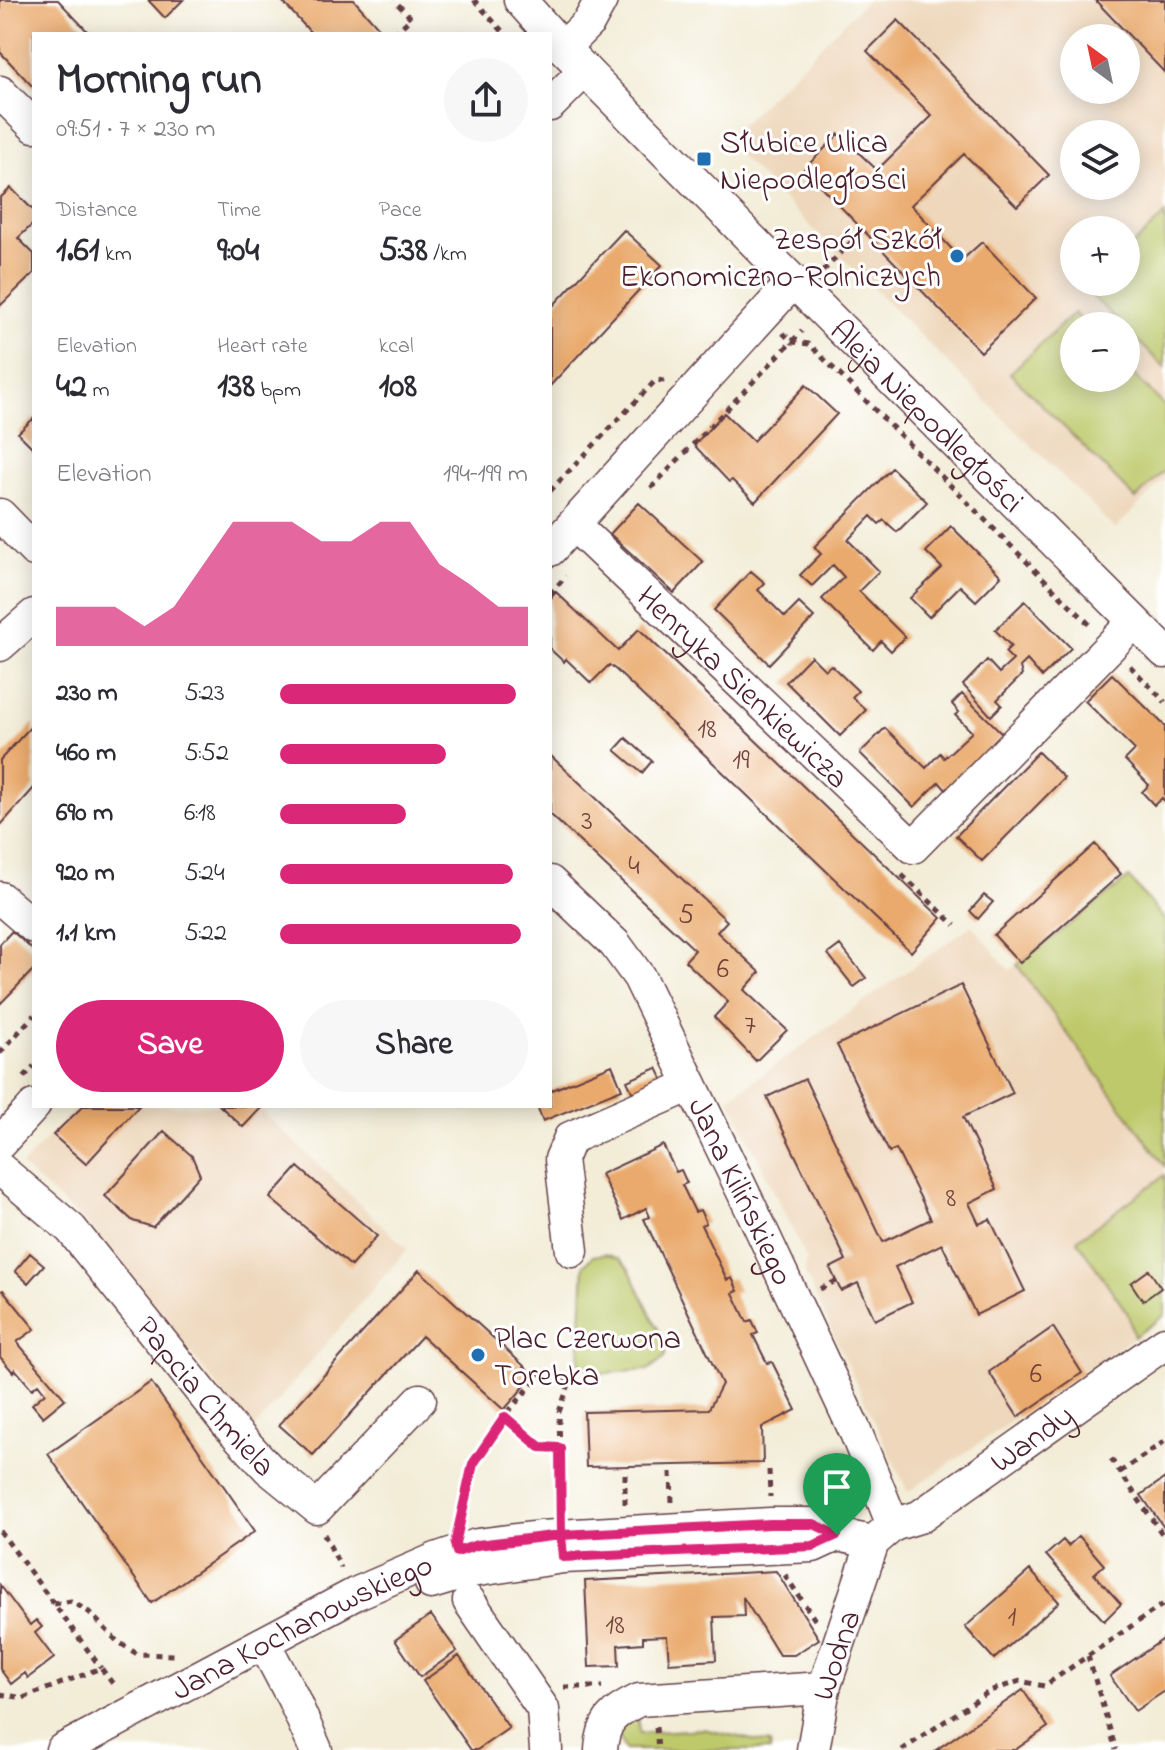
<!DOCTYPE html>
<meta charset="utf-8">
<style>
:root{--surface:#fff;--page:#f7f7f7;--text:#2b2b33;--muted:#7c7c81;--accent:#db2777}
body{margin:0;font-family:"Indie Flower",sans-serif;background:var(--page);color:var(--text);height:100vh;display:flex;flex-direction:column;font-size:30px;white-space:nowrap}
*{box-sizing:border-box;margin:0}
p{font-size:26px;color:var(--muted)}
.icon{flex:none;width:44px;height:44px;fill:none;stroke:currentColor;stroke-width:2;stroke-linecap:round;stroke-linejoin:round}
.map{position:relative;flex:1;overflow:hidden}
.details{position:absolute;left:32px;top:32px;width:520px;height:1076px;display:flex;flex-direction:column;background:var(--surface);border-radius:0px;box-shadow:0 4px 20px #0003}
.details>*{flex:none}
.needle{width:52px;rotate:327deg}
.tools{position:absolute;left:1060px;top:24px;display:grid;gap:16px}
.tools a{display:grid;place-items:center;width:80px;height:80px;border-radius:50%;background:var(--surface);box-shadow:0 4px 20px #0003;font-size:40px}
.pin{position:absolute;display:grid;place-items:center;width:68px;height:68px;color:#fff;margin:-82px -34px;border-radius:50% 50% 50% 0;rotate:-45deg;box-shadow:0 0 8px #0007}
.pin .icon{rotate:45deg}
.round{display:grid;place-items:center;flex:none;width:84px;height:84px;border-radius:42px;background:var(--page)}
.summary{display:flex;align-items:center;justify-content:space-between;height:136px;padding:0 24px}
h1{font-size:44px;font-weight:700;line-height:60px}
.stats{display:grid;grid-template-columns:repeat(3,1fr);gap:12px;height:136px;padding:8px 24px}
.stats div{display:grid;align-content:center}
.stats b{font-size:34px;font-weight:700}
.stats small{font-size:22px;font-weight:400}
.stats p{font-size:22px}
.chart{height:224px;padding:16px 24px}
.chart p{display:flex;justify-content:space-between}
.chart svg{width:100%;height:144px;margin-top:8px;fill:var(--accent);opacity:.7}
.cta{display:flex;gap:16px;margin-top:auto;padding:16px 24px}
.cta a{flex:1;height:92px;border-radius:48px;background:var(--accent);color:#fff;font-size:32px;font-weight:700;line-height:92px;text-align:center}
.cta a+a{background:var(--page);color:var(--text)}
ul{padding:0 24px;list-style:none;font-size:26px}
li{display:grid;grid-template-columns:128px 96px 1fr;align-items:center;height:60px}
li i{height:20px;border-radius:10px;background:var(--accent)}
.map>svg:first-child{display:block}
</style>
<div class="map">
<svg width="1165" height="1750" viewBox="0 0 1165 1750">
<rect width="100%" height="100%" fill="#fff"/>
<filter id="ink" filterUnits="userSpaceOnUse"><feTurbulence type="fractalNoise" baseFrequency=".0125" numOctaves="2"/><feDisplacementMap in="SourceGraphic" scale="16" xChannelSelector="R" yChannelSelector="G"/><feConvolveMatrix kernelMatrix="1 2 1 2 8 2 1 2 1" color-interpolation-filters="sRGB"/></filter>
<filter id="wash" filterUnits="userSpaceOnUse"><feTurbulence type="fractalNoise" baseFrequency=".006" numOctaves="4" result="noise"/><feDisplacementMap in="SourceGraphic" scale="32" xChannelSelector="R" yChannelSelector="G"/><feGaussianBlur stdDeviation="1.8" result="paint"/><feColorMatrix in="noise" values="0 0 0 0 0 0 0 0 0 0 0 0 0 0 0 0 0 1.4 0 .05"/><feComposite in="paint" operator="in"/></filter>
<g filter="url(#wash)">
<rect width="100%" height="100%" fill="#f3edd8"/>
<path fill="#eed7bb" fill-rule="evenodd" d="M867,0H1165V479L1115,529L725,141ZM1074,38H1126V90H1074ZM1074,134H1126V186H1074ZM1074,230H1126V282H1074ZM1074,326H1126V378H1074Z
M972,925L1009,970L1017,965L1165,1166V1175L1078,1240L1128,1314L1134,1337L908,1492L804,1272L807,1260L729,1098Z
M78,1106H257L407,1249L252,1431L94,1231L21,1166Z"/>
<path fill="#bdc96b" stroke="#84744b" stroke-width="2" d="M1165,214V368L1126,329V326H1123L1086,290L1094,282H1126V252Z
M1074,313L1086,326H1074V378H1126V367L1165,406V470L1136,499L1010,373Z
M1129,878L1165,920V1166L1017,965Z
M1165,1175V1315L1134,1337L1128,1314L1077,1240Z
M605,1254L620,1259L629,1269L665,1343V1357L648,1370L595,1374L579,1363L584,1265L593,1256Z
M638,1718L639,1733L703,1729L771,1744L770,1750H625L617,1732L621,1721Z"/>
<g id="blocks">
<path fill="#eaaa6d" d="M0,0H58L90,34H34V88L0,52Z
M148,0H183L165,18Z
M281,0H354L384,34H312Z
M1095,0H1165V73Z
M898,20L1049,175L1017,206L964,154L911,205L962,260L982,242L1036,298L981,352L804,169L839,134L877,170L932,116L867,51Z
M11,188L34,211V223L18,238L34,254V273L0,306V198Z
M624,230L662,265L550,386V309Z
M806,385L837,414L755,502L732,480L729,482L694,445L724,413L753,441Z
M34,418V449L18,433Z
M892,468L927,502L897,532L884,520L879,524L871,516L848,540L879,571L859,591L905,637L891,651L881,641L873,650L822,599L844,577L833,565L812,586L800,575L821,554L814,547Z
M639,503L703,562L674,593L610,534Z
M951,526L1001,576L976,601L960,586L929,617L910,598L942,568L926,552Z
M751,571L765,583L758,590L785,617L799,603L814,617L769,664L714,610Z
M556,592L618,651L639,629L941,918L911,952L615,669L609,665L591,683L566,659L564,662L550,649V599Z
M1025,601L1071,648L1042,677L1027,660L1020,667L1022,675L997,700L1002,705L991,716L963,685L987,660L999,673L1013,660L1005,652L1011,646L995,630Z
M811,656L825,670L831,665L858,691L852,697L866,710L840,736L786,682Z
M1112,674L1165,726V802L1162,798L1154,805L1142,792L1149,785L1125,760L1135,750L1085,701Z
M962,694L1004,735L947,791L939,782L914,807L860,753L885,728L926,768L940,753L944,758L972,732L955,715L959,712L952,704Z
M34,723V788L0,826V760Z
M626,738L652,761L642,773L615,750Z
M1038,752L1064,778L982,861L956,836Z
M550,755L727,921L717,932L760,972L744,990L787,1030L756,1061L714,1017L728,1002L685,961L695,950L550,814Z
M1095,844L1121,874L1020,963L994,935Z
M984,895L993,902L978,919L970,911Z
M12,931L34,951V969L0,1004V944Z
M840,945L866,978L854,987L828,954Z
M961,985L1013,1093L963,1117L997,1189L969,1203L979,1224L990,1219L1025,1291L976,1315L942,1244L895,1267L912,1302L875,1320L858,1283L841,1291L830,1268L846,1260L767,1097L805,1079L883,1242L931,1219L896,1149L889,1152L837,1045Z
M612,1065L622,1089L543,1121L537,1106H550V1091Z
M657,1068L664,1082L634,1096L627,1081Z
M83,1106H139L86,1164L53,1135Z
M220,1106H263L243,1127Z
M164,1131L192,1156L200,1175L153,1227L133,1221L105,1196Z
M663,1145L676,1172L681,1170L687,1183L682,1185L695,1212L700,1210L706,1223L701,1225L727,1280L732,1278L738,1291L733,1293L747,1322L752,1320L758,1333L753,1335L767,1363L772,1362L796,1410L762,1427L763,1463L586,1467L584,1412L709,1409L722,1384L644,1219L650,1217L646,1208L623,1220L601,1174Z
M298,1167L377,1236L351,1266L270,1198Z
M30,1253L44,1265L28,1283L15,1271Z
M419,1270L534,1375L504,1410L422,1336L313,1455L279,1425Z
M1149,1270L1161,1288L1143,1301L1131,1283Z
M3,1290L35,1329L17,1342L65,1399L43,1417L32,1404L45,1393L38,1384L32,1389L15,1369L13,1372L0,1357V1292Z
M1053,1327L1082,1373L1018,1417L989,1372Z
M151,1382L255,1531L152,1603L48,1454Z
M1165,1478V1529L1141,1495Z
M1079,1536L1104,1565L1094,1574L1121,1604L1104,1621L1046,1555L1063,1540L1068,1546Z
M1030,1570L1059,1602L994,1659L965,1627Z
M776,1571L819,1639L794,1655H779L743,1597L744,1616L714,1617L716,1660L669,1663L667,1636L643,1637V1643L618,1645L619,1666L589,1667L585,1581Z
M0,1585L30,1625L36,1620L42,1627L35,1633L54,1658L28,1678L25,1673L11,1684L0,1669Z
M431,1615L457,1651L420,1677L395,1640Z
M1165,1638V1691L1135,1711L1110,1676Z
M459,1656L509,1728L477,1750H471L423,1681Z
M1023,1690L1048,1727L1015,1750H936Z"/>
</g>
</g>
<g filter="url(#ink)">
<use href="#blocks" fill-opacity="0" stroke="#633e45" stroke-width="2"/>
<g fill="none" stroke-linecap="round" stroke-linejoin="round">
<g stroke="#633e45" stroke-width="35">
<g id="minor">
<path id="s1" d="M520,0L563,48L768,256L1165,652"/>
<path d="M563,48L589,22L601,0"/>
<path d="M0,92L34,126"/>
<path d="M550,105L585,70"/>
<path d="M0,515L34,550"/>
<path id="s2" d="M574,525L913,847L1134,622"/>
<path d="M550,550L793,282"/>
<path d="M0,645L34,615"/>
<path id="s3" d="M550,882L615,944L639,977L759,1225L856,1433L893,1525"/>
<path d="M0,898L34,927"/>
<path d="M0,1143L34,1106"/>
<path id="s4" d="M0,1169L71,1229L228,1425L269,1469L317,1508L420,1400"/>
<path d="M572,1251L561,1159L570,1138L691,1085"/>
<path d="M431,1583L471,1571L563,1557L813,1546L837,1535L873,1542"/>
<path d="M469,1601L543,1709L546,1750"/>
<path d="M264,1643L293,1698L316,1750"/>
<path id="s5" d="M62,1750L355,1594L436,1559L477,1545L540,1537L770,1524H814L837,1535"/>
<path d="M601,1750C603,1720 614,1712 639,1700L824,1688"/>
<path id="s6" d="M813,1750L824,1688L873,1542L893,1525L919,1517L1165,1343"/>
</g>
</g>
<path stroke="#633e45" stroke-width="5" stroke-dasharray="6 6" stroke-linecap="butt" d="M474,0L505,34
M394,34L411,18L394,0
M823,271L863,230
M783,333L792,342L809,344L1092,627
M651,488L802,331
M550,491L656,380L665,381
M550,594L566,576
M1130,666L1165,702
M902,875L955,925
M0,1053L34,1015
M24,1077L34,1066
M820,1289L836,1281
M505,1417L540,1447L560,1448
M1111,1459L1162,1534L1165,1535
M769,1470L770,1497
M671,1472L672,1503
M1120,1472L1165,1441
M625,1474V1505
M561,1508L559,1412L569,1384
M460,1520L473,1464L508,1412L541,1374L570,1379
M0,1531L101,1668
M324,1534L341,1568
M785,1575L815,1620
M54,1604L71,1601L89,1612L117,1641L137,1654L174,1655
M1088,1656L1116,1750
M564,1687H602
M0,1694L23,1698L101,1668L116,1688
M656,1727L658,1750
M902,1750L990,1691L1020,1681L1044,1686L1165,1603"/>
<use href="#minor" stroke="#fff" stroke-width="32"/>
</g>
</g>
<g fill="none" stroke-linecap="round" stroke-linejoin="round" filter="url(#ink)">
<g stroke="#fff" stroke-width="16">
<path id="route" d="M837,1535L814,1524H770L561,1535L560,1448L540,1447L505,1417L473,1464L455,1544L457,1552L477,1545L561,1535L563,1557L813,1546L837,1535"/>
</g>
<use href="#route" stroke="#db2777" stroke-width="10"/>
</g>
<g fill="#1f6fb2" stroke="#fff" stroke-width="3">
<rect x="696" y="151" width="16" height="16" rx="4"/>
<circle cx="957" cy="256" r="8"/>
<circle cx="478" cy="1355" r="8"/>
</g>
<g text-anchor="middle" stroke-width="6" stroke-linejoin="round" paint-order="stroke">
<g font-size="28" fill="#72423c">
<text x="707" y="737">18</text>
<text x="741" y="768">19</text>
<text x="587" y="829">3</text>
<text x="634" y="874">4</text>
<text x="686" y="922">5</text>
<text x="723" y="977">6</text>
<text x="750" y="1033">7</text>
<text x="951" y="1206">8</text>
<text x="1036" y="1382">6</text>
<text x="1012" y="1625">1</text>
<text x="615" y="1633">18</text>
</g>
<g font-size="32" fill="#4a1f2b" stroke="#fff" text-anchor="start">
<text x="720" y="152">Słubice Ulica<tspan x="720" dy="37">Niepodległości</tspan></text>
<text x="941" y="249" text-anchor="end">Zespół Szkół<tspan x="941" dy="37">Ekonomiczno-Rolniczych</tspan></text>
<text x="494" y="1348">Plac Czerwona<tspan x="494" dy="37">Torebka</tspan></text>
</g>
<g font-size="32" fill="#4a1f2b" stroke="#fff">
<text dy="11" stroke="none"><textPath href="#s1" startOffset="582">Aleja Niepodległości</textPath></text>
<text dy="11" stroke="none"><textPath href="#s2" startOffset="234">Henryka Sienkiewicza</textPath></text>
<text dy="11" stroke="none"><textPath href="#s3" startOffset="368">Jana Kilińskiego</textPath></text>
<text dy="11" stroke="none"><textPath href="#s4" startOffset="308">Papcia Chmiela</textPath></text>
<text dy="11" stroke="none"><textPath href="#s6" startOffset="408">Wandy</textPath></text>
<text dy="11" stroke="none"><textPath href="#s5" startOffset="270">Jana Kochanowskiego</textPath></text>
<text dy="11" stroke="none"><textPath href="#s6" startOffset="98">Wodna</textPath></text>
</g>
</g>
</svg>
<div class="tools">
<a><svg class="needle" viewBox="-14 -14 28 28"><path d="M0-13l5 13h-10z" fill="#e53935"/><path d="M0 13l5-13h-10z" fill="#7c7c81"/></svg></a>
<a><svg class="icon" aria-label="layers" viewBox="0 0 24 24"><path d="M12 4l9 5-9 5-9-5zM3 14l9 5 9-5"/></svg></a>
<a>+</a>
<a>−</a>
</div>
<div class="pin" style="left:837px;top:1535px;background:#1e9e55"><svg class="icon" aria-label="arrive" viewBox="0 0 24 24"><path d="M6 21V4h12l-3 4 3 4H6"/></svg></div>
<section class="details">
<div class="summary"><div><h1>Morning run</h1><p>09:51 · 7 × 230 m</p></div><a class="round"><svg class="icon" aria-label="share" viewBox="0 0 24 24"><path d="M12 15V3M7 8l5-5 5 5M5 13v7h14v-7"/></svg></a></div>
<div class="stats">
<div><p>Distance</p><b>1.61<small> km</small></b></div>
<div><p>Time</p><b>9:04</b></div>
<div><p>Pace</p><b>5:38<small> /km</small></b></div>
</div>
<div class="stats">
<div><p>Elevation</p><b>42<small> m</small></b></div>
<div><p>Heart rate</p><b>138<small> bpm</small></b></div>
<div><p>kcal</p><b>108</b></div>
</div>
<div class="chart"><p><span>Elevation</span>194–199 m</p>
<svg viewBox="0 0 160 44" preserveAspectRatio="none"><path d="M0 44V32L10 32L20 32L30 38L40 32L50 19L60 6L70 6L80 6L90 12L100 12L110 6L120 6L130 19L140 25L150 32L160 32V44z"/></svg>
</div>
<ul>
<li><b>230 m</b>5:23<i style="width:95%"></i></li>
<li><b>460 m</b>5:52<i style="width:67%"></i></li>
<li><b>690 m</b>6:18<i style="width:51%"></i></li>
<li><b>920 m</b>5:24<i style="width:94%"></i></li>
<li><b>1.1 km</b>5:22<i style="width:97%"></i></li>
</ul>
<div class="cta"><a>Save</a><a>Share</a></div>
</section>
</div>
